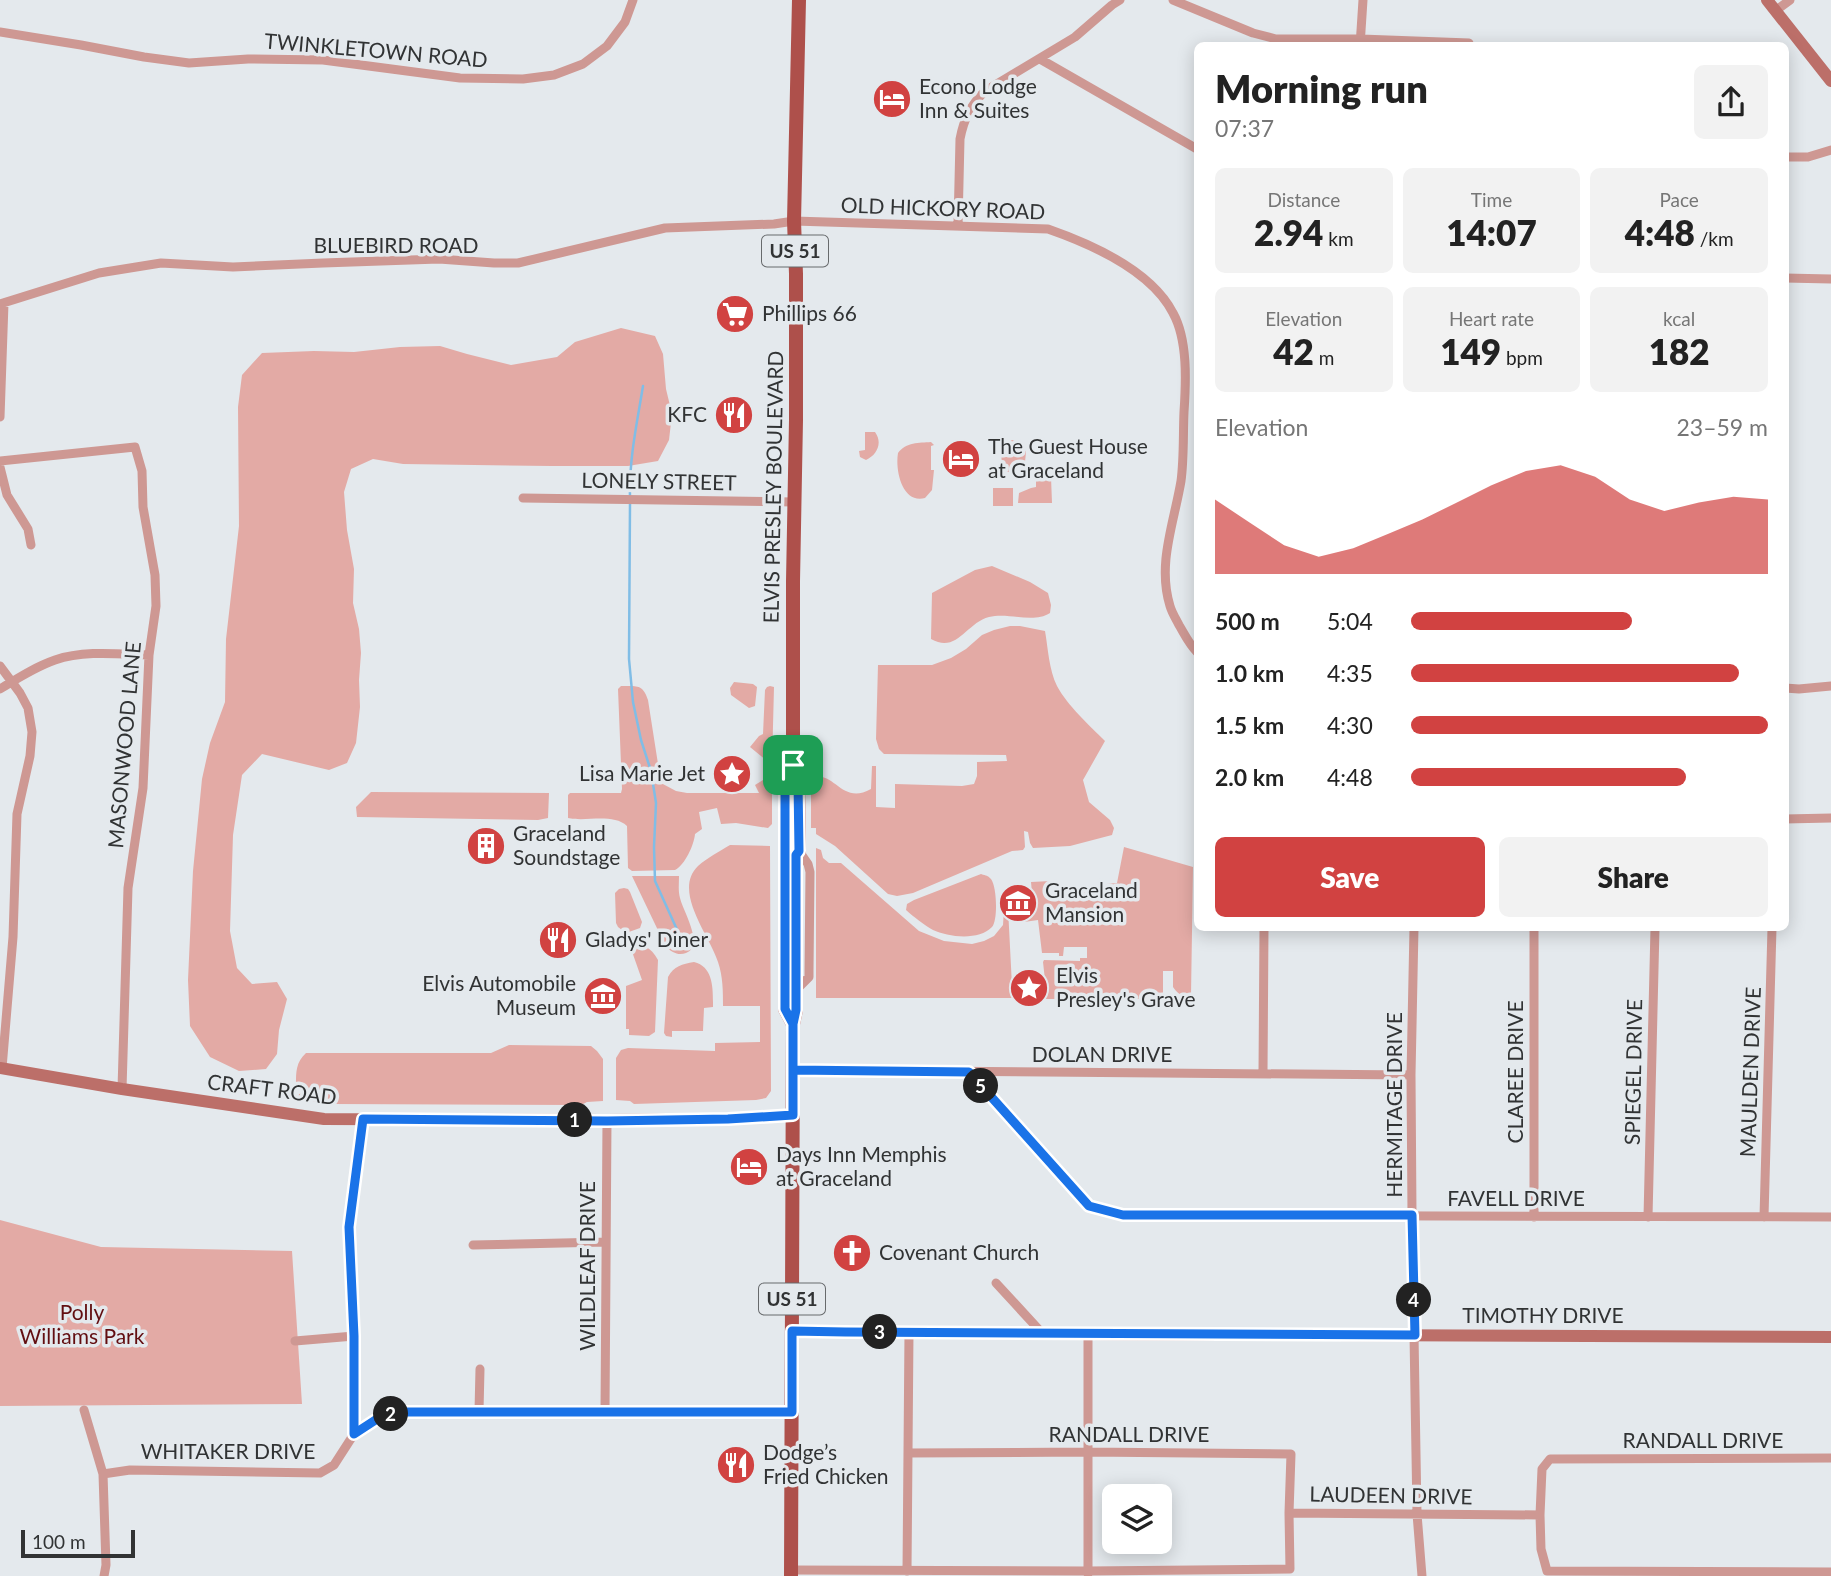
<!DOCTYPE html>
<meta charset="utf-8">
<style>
:root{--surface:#fff;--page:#f2f2f2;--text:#222;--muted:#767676;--accent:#d14241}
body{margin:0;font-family:Lato,sans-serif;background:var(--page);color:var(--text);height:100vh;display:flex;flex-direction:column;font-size:26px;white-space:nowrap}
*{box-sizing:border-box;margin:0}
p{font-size:23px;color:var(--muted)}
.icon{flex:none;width:38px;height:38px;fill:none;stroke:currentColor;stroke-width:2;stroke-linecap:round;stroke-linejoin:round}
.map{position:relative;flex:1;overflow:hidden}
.panel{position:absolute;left:1194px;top:42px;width:595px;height:889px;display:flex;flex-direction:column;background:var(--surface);border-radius:10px;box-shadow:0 4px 18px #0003}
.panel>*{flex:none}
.controls{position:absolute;left:1102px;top:1484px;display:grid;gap:14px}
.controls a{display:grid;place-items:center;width:70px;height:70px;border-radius:10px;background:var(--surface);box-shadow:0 4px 18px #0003;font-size:35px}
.scale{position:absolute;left:21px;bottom:18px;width:114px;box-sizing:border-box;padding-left:7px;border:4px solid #313334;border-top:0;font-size:19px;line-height:24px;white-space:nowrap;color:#313334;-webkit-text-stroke:5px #e4e9ed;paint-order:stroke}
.pin{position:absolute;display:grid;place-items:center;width:60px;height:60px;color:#fff;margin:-30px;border-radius:14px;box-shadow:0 4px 10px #0006}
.km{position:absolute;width:35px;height:35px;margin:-18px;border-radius:50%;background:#222;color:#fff;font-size:19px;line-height:35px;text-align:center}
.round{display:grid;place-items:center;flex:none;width:74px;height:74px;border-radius:10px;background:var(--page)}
.summary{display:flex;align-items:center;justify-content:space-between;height:119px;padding:0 21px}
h1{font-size:38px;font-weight:800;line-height:52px}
.figures{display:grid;grid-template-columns:repeat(3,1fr);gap:10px;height:119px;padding:7px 21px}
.figures div{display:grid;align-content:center;border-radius:10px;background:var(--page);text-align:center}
.figures b{font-size:35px;font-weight:800}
.figures small{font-size:19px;font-weight:400}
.figures p{font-size:19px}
.chart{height:196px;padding:14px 21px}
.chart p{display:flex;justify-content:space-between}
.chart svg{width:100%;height:126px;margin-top:7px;fill:var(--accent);opacity:.7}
.action{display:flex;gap:14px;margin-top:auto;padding:14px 21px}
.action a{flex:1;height:80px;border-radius:10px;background:var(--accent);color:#fff;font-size:28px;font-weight:800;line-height:80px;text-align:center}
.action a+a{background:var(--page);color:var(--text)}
ul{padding:0 21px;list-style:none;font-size:23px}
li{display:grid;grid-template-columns:112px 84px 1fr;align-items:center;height:52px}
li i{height:18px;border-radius:9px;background:var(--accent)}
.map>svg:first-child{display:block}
</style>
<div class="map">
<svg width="1831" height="1576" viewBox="0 0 1831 1576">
<rect width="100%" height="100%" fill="#e4e9ed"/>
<path fill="#e3aaa5" d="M621,328L655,336L663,354L666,389L672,414L669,440L658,461L628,466H552L403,464L373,459L351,469L344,492L347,530L354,569L353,603L359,629L361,653L359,680L360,707L356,743L347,763L329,770L262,754L242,775L233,835L230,931L237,968L252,984L277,982L287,999L279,1030L277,1054L266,1069L239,1071L210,1057L190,1026L188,980L193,871L202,779L210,743L225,702L226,639L239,526L238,407L242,375L262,353L314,351L354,352L400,347L440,346L467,354L511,365L557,357L575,342Z
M865,432H875C883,443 877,455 866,460L860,457L859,451L865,450Z
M1012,440L1019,442L1026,452L1025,462L1026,463L1022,471L1016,475L1006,471C999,460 999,446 1012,440Z
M931,442L934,445L931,446V470H934L932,490L925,498C902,504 895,470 898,453C906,442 919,443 931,442Z
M1036,477H1051L1052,503H1018L1019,493L1031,488L1036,487Z
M993,488H1013V506H993Z
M992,566L1030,582L1048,593L1051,605L1050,613C1033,624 1009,612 989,617C966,623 957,654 931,639L932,593L975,570Z
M1010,626H1020L1045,631C1048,648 1049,670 1057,686C1067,705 1090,726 1105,741L1083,780L1089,802L1110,820L1114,828L1112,835L1070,846L1033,848L1030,843L1028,832L1024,831L1025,847L1023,850L1012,851L913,893L897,896L888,894L835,846L816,834V828H811V776C836,772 842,805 871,789L872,766H876V807L895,808V784L962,786L974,784L977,776V762L1007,761L1006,755L884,754L879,749L876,739L878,665H932L951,658L966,649L982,635L994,630Z
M734,682L753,684L757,687L755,706L749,708L731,695L730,688Z
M621,686C637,686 643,684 648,700L661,783L676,791L687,793H759L755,785L763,780L766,766L772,767V824L768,828L736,823L721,824L717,808L699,812L702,829L695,834C694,845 685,865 675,870L632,871L628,868L627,826C613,813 586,822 568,818V795L570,793H621L622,789L618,689Z
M770,686L774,687L772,765L750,747L759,736L763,734L765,690L767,687Z
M371,792L549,793L548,818L538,820L357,817L356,807Z
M730,845L770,846L771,1091L766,1098L756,1100L634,1104L630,1101L616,1100V1058L621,1050L628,1048L715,1051V1043L760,1042V1006H723C723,991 723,977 718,962C710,936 672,891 698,866C707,858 720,851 730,845Z
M1124,847L1193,867L1191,995C1182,997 1178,994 1173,987V971H1163V999H1035L1033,993L1030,995L1022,993V998H816V848L821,850L823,858L829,863H841L919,931L944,941L972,944L984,941L994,936L1003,925L1004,909L1008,908L1012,986L1021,993L1014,977L1031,973L1040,974V983L1045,980L1043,962L1044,960L1080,961V958H1087V947H1064L1063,956H1059V953H1042L1038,920L1024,922L1023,913L1028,912V906L1033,904L1031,882L1051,881L1052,890L1068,889V891L1086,890V886L1117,883Z
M981,874C987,876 987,875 991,879C997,887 998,920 992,927C979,941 948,937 933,930C924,925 914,917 906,910L907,904L914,900Z
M632,876H679C679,883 678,891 680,898C683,911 705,946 686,953C678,956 672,952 666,947Z
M624,888L628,889L630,892L642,922L640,928L626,933L618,927L616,923L615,893L619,889Z
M629,943C642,943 651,947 658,960L655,1032L649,1036L629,1035V1029H626V986L642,980Z
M694,962C714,967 713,989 713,1007L704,1008L703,1031H672V1037L666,1036L664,1033L668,977C674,966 682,964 694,962Z
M509,1045L591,1046L597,1051L603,1059V1101L587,1102L581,1105L333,1104L298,1099L299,1094L305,1093L304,1085L296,1084C296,1072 296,1062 306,1053H491Z
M0,1220L101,1247L292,1251L302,1404L0,1406Z"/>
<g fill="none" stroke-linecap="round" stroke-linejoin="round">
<path stroke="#80bde6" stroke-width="2.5" d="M630,497C629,459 637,423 643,386
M630,503L629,659L633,702L641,740L651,771L656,803L654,847L655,881L684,945"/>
<path stroke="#ce9893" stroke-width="9" d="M1173,0L1253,33L1276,39H1361L1469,43
M1775,11L1790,0
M0,32L81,45L144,57L189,63L248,59L323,60L460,78L523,79L554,75L583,64L607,46L625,22L633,0
M1360,46L1363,0
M1040,59L1197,149
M1785,157H1808L1831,150
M958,225L960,139C964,118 971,105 985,91L1075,37L1112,5L1120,0
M1785,278L1831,279
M0,304L99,273L161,263L233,267L323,263L439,259L494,263H518L665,228L774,224L794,221L1048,229C1091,244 1151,270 1173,313C1188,340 1186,382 1184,412C1183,435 1184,459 1181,481C1174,523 1157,564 1170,606C1172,613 1176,619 1179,625C1185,635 1189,644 1197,652
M0,417L4,303
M0,461L135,447L142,471L143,507L155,575L156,606L149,655L143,788L128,888L122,1089
M0,467L7,495L28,529L31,545
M523,498L795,502
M0,666L20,693L28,708L32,732L30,756L17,814L13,937L2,1068
M1785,688L1799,689L1831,686
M0,689C18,678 35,667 55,660C84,650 118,654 149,655
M1785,819L1831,818
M1414,928L1411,1075L1412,1215L1417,1514L1422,1576
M1534,928V1217
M796,990L809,977V970L810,872L808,864L799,851
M793,1070L1411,1075
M969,1072L1089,1206L1123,1215L1831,1217
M1263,1074L1264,928
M1648,1217L1655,928
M1764,1217L1772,928
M473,1245L605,1242
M996,1283L1042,1333
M1088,1334V1574
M295,1341L354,1336
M84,1410L103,1474L106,1565L104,1576
M479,1411L480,1369
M605,1412L607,1120
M354,1434V1336L349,1227L363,1119
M1831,1458L1550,1459L1542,1469L1540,1515L1541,1549L1547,1571L1831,1572
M103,1474L130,1470L320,1473L334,1465L354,1434L377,1419L401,1412H792
M1289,1513L1540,1515
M791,1570L1088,1571L1290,1569L1289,1513L1291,1454L1087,1452L908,1453
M907,1571L909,1332"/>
<path stroke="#bc6f69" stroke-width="12" d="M1767,0L1831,81
M0,1068L122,1089L324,1119L607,1120L728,1119L793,1115
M792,1331L1088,1334L1831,1337"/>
<path stroke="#ae504b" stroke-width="14" d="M793,1024L785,1009V780L793,765
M791,1576L793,1024L796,1010V855L799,851V837L798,782L793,765V581L796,420V274L794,221L799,0"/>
</g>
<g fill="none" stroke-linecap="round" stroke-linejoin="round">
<g stroke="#fff" stroke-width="14">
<path id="route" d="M793,765L798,782L799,851L796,855V1010L793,1024V1115L728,1119L607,1121L363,1119L349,1227L354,1336V1434L377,1419L401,1412H792V1331L845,1332L1415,1335L1412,1215H1123L1089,1206L969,1072L793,1070V1024L785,1009V780L793,765"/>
</g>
<use href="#route" stroke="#1a73e8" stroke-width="9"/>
</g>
<defs>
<g id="hotel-disc" transform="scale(2.0125)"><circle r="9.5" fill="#d14241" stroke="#e4e9ed"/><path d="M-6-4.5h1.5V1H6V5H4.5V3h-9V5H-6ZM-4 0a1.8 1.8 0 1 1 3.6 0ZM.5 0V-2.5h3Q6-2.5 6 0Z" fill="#fff"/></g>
<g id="supermarket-disc" transform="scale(2.0125)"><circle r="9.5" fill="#d14241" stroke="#e4e9ed"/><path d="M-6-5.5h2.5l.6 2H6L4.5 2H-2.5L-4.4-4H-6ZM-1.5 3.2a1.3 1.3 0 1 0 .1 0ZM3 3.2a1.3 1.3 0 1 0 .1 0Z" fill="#fff"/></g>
<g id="restaurant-disc" transform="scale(2.0125)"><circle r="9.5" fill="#d14241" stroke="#e4e9ed"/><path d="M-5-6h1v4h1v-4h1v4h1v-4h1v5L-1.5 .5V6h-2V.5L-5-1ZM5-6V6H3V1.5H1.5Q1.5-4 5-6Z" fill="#fff"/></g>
<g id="sight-disc" transform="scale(2.0125)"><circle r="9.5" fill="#d14241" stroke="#e4e9ed"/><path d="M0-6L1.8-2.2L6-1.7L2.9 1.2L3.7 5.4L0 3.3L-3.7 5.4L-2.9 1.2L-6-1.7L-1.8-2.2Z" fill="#fff"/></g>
<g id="building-disc" transform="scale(2.0125)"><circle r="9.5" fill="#d14241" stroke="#e4e9ed"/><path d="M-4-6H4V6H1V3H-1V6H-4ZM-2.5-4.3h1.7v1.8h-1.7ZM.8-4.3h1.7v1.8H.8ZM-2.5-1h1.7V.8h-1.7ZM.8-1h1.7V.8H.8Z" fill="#fff"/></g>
<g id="museum-disc" transform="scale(2.0125)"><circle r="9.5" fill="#d14241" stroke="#e4e9ed"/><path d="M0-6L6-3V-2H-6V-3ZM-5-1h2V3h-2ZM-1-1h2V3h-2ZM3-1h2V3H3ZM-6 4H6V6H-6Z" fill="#fff"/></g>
<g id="church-disc" transform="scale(2.0125)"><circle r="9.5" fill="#d14241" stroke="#e4e9ed"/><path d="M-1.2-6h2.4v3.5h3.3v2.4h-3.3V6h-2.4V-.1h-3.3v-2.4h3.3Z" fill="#fff"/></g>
</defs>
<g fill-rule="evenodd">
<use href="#hotel-disc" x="892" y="99"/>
<use href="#supermarket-disc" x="735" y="314"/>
<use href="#restaurant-disc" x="734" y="415"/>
<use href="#hotel-disc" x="961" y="459"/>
<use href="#sight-disc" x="732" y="774"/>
<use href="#building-disc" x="486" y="846"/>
<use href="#museum-disc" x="1018" y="903"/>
<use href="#restaurant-disc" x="558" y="940"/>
<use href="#sight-disc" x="1029" y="988"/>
<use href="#museum-disc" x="603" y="996"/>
<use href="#hotel-disc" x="749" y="1167"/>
<use href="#church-disc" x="852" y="1253"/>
<use href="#restaurant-disc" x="736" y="1465"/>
</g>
<g text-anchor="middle" stroke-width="7" stroke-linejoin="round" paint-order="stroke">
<g fill="#e4e9ed" stroke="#676a6c" stroke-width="2">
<rect x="762" y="235.5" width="66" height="31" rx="5"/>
<rect x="759" y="1283.5" width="66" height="31" rx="5"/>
</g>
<g font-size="19" font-weight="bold" fill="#313334">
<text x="795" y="258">US 51</text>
<text x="792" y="1306">US 51</text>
</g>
<g font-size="21" fill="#313334" stroke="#e4e9ed">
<text transform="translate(376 51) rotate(5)" y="7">TWINKLETOWN ROAD</text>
<text transform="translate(943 209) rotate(2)" y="7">OLD HICKORY ROAD</text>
<text x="396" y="253">BLUEBIRD ROAD</text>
<text transform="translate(659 482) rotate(1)" y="7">LONELY STREET</text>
<text transform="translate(774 487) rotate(-89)" y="7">ELVIS PRESLEY BOULEVARD</text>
<text transform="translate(125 745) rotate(-85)" y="7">MASONWOOD LANE</text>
<text x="1102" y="1062">DOLAN DRIVE</text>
<text transform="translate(1516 1072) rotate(-90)" y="7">CLAREE DRIVE</text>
<text transform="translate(1634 1072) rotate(-89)" y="7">SPIEGEL DRIVE</text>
<text transform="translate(1751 1072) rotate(-88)" y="7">MAULDEN DRIVE</text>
<text transform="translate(272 1090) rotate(7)" y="7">CRAFT ROAD</text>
<text transform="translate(1395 1105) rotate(-90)" y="7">HERMITAGE DRIVE</text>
<text x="1516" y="1206">FAVELL DRIVE</text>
<text transform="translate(588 1266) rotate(-90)" y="7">WILDLEAF DRIVE</text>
<text x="1543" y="1323">TIMOTHY DRIVE</text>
<text x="1129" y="1442">RANDALL DRIVE</text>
<text x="1703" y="1448">RANDALL DRIVE</text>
<text x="228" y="1459">WHITAKER DRIVE</text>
<text transform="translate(1391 1496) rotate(1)" y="7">LAUDEEN DRIVE</text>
</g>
<g font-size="21" fill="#313334" stroke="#e4e9ed" text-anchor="start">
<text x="919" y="94">Econo Lodge<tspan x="919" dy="24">Inn &amp; Suites</tspan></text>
<text x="762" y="321">Phillips 66</text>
<text x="707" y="422" text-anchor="end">KFC</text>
<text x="988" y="454">The Guest House<tspan x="988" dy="24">at Graceland</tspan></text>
<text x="705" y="781" text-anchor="end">Lisa Marie Jet</text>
<text x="513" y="841">Graceland<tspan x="513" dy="24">Soundstage</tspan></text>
<text x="1045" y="898">Graceland<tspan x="1045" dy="24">Mansion</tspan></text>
<text x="585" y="947">Gladys' Diner</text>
<text x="1056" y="983">Elvis<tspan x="1056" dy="24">Presley's Grave</tspan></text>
<text x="576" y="991" text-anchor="end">Elvis Automobile<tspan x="576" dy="24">Museum</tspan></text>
<text x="776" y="1162">Days Inn Memphis<tspan x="776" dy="24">at Graceland</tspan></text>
<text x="879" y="1260">Covenant Church</text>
<text x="763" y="1460">Dodge’s<tspan x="763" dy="24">Fried Chicken</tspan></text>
</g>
<g font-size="21" fill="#620e11" stroke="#e4e9ed">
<text x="82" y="1320">Polly<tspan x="82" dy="24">Williams Park</tspan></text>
</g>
</g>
</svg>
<div class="controls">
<a><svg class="icon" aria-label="layers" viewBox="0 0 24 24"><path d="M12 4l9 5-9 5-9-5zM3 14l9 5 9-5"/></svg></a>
</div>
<div class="scale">100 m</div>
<div class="pin" style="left:793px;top:765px;background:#1e9e55"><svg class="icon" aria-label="arrive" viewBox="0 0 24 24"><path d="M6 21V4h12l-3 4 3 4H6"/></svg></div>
<b class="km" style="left:575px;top:1120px">1</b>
<b class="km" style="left:391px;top:1414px">2</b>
<b class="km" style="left:880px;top:1332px">3</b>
<b class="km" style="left:1414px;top:1300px">4</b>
<b class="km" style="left:981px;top:1086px">5</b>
<section class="panel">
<div class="summary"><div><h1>Morning run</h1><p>07:37</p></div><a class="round"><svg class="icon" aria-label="share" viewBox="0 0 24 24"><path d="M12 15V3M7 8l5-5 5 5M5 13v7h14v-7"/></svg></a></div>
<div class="figures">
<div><p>Distance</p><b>2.94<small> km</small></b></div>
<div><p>Time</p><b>14:07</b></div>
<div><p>Pace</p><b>4:48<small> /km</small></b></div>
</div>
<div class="figures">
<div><p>Elevation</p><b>42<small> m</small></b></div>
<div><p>Heart rate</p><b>149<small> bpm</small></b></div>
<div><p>kcal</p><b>182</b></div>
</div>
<div class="chart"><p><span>Elevation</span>23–59 m</p>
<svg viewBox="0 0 160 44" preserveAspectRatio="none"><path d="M0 44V18L10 26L20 34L30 38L40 35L50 30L60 25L70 19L80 13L90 8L100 6L110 10L120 18L130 22L140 19L150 17L160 18V44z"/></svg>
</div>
<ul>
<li><b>500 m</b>5:04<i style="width:62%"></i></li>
<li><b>1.0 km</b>4:35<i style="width:92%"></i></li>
<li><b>1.5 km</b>4:30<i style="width:100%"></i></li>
<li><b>2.0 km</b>4:48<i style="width:77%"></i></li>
</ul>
<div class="action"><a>Save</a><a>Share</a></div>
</section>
</div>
